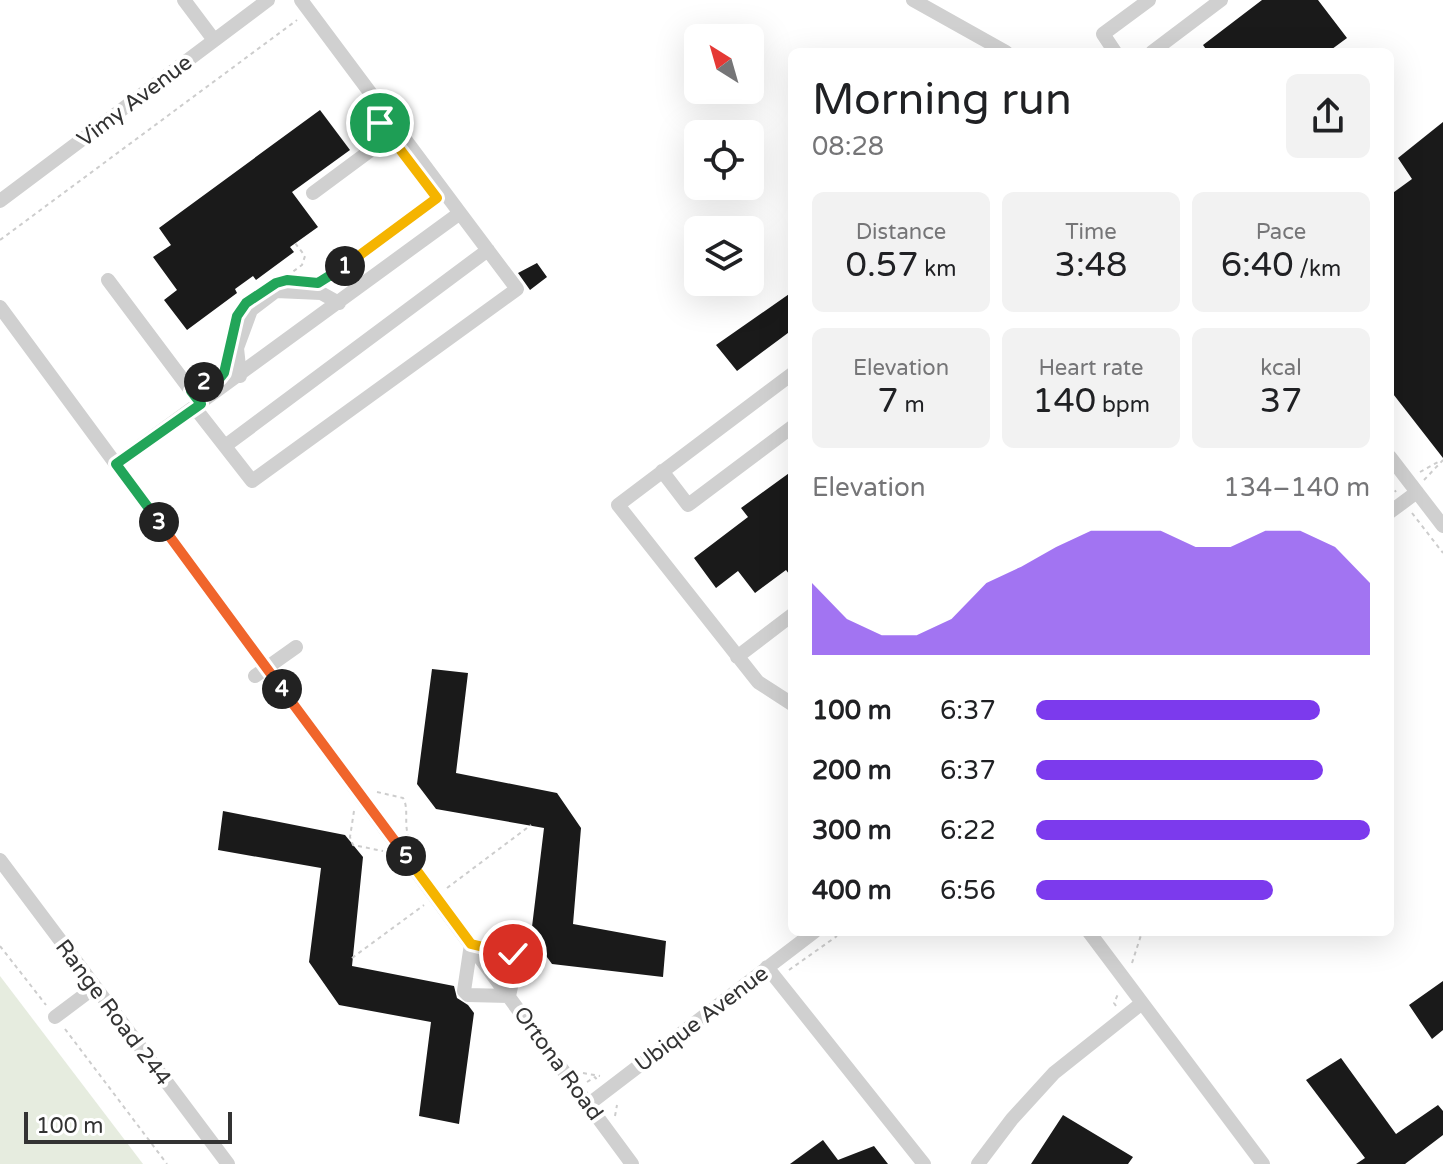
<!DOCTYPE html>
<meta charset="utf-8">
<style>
:root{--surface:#fff;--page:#f2f2f2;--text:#202124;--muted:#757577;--accent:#7c3aed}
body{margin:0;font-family:"Varela Round",sans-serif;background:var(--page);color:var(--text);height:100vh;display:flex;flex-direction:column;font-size:30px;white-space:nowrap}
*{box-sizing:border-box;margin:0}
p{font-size:26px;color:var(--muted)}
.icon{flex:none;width:44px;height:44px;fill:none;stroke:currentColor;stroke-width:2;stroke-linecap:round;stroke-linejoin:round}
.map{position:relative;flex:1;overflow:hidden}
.details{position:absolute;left:788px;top:48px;width:606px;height:888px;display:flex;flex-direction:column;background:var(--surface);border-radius:12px;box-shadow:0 8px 32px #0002}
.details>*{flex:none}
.needle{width:52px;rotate:323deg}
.tools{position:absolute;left:684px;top:24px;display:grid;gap:16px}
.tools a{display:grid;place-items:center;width:80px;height:80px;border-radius:12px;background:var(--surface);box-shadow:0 8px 32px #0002;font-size:40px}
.scale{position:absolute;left:24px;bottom:20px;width:208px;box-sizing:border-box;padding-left:8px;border:4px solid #333;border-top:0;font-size:22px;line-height:28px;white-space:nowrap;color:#333;-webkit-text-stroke:6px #fff;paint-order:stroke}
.pin{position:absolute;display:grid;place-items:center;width:68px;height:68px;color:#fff;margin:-34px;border:4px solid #fff;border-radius:50%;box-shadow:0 2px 8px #0007}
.km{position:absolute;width:40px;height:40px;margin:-20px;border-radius:50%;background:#222;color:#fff;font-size:22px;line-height:40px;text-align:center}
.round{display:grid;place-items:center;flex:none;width:84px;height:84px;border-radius:12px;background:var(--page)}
.summary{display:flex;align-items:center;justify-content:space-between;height:136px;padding:0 24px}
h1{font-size:44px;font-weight:600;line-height:60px}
.metrics{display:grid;grid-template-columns:repeat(3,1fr);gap:12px;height:136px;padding:8px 24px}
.metrics div{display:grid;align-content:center;border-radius:12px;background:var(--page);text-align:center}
.metrics b{font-size:34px;font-weight:600}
.metrics small{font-size:22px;font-weight:400}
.metrics p{font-size:22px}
.chart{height:224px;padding:16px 24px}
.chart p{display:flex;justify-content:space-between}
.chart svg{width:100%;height:144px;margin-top:8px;fill:var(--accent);opacity:.7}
ul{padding:0 24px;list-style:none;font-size:26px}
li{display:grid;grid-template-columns:128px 96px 1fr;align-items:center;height:60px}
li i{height:20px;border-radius:10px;background:var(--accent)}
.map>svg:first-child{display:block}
</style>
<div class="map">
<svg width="1443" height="1164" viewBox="0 0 1443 1164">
<rect width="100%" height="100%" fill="#fff"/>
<path fill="#e6ecdf" d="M0,976L143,1164H0Z"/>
<path fill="#1a1a1a" d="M1262,0H1318L1347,38L1328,52H1208L1203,45Z
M320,110L350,150L292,192L318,227L290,247L294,252L256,280L253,276L235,289L237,293L187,330L164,300L177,290L153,257L171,245L159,228Z
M1443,122V458L1390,390V195L1412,179L1398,158Z
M537,263L547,277L530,290L518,273Z
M792,292V330L737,371L716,345Z
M792,471V578L786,570L755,593L738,571L716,588L694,558L748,517L741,508Z
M432,669L468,673L456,773L557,793L581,828L573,924L666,941L663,977L552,964L531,935L544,828L436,809L417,784Z
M223,811L345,835L363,857L352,966L454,986L457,998L468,1005L474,1013L459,1124L419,1116L431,1022L339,1005L309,962L321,868L218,850Z
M1443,981V1030L1432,1039L1409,1005Z
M1341,1058L1396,1134L1438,1105L1443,1111V1135L1405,1164H1356L1365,1158L1306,1080Z
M1063,1115L1133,1157L1128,1164H1031Z
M823,1140L838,1160L874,1146L888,1164H790Z"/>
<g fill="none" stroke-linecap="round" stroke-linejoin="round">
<path stroke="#cdcdcd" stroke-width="2" stroke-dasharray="4 4" stroke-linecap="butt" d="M0,240L297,20
M287,276L302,265L305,256L295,243
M324,280L432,201
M1420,472L1438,462
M1424,480L1443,460
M1390,484L1396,492
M1412,513L1443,553
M377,792L403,798C409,808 404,822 408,835
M354,811L350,837L353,845L383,851
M447,888L531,825
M0,946L46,1005
M352,958L424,905
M1132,963L1142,932
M789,970L837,936
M1116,1006L1114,1003L1118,994
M65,1029L167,1164
M583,1073L600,1076
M587,1082L595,1077L598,1081
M615,1116L617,1105"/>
<path stroke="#d0d0d0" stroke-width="14" d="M184,0L214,40
M913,0L1006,52
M1115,52L1103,34L1149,0
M1152,52L1221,0
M313,193L398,130
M0,201L268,0
M108,280L201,404
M0,307L632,1164
M792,374L618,505L758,682L792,704
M240,376L237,348L251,310L276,291L321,293L339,303
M195,408L252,481L517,289L460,213
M225,446L488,250
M1390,457L1443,526
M116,464L460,213L301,0
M662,471L688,505L792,427
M1390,512L1417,492
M737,657L792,615
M255,676L296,647
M0,860L228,1164
M1089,932L1263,1164
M471,944L513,954L517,959L509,996L468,995L464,991Z
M767,967L924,1164
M55,1017L95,987
M589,1104L814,932
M978,1164L1012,1119L1054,1073L1142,1003"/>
</g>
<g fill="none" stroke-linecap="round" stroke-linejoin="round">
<g stroke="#fff" stroke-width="16">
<path id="split-1" d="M345,266L437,198L380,123"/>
</g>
<g stroke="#fff" stroke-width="16">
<path id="split-2" d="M204,382L220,378L224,373L237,316L246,303L276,283L287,280L318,283L345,266"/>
</g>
<g stroke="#fff" stroke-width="16">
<path id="split-3" d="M159,522L116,464L201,404L191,391L204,382"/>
</g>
<g stroke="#fff" stroke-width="16">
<path id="split-4" d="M159,522L282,689"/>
</g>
<g stroke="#fff" stroke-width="16">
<path id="split-5" d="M282,689L406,856"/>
</g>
<g stroke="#fff" stroke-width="16">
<path id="split-6" d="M406,856L471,944L513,954"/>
</g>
<use href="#split-1" stroke="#f5b400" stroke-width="10"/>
<use href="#split-2" stroke="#22a559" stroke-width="10"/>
<use href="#split-3" stroke="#22a559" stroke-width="10"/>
<use href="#split-4" stroke="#f0652b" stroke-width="10"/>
<use href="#split-5" stroke="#f0652b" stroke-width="10"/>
<use href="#split-6" stroke="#f5b400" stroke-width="10"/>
</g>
<g text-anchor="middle" stroke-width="8" stroke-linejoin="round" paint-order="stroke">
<g font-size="22" fill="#333" stroke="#fff">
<text transform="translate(134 100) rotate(-37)" y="8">Vimy Avenue</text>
<text transform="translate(114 1012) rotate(53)" y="8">Range Road 244</text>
<text transform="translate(701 1018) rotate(-37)" y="8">Ubique Avenue</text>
<text transform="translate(559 1063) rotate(54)" y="8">Ortona Road</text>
</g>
</g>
</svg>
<div class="tools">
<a><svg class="needle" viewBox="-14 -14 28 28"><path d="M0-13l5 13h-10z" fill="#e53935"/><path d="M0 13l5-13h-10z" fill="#757577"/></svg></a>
<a><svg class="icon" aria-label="locate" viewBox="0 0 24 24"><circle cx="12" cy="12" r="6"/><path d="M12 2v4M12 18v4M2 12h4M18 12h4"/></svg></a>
<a><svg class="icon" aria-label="layers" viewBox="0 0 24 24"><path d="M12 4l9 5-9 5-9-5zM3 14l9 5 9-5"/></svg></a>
</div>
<div class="scale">100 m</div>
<div class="pin" style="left:380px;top:123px;background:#1e9e55"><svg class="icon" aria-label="arrive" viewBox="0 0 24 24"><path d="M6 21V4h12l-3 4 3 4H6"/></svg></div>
<div class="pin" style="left:513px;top:954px;background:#d93025"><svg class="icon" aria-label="check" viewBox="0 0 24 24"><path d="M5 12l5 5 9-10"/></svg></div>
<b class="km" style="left:345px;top:266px">1</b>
<b class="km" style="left:204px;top:382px">2</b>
<b class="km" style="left:159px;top:522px">3</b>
<b class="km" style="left:282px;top:689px">4</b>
<b class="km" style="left:406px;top:856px">5</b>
<section class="details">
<div class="summary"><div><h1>Morning run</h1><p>08:28</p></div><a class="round"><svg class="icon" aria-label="share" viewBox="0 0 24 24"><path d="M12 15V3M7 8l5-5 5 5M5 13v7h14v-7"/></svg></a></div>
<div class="metrics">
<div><p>Distance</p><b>0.57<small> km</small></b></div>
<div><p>Time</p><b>3:48</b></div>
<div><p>Pace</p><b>6:40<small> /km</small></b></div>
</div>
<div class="metrics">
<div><p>Elevation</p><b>7<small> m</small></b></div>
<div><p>Heart rate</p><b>140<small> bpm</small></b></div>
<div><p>kcal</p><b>37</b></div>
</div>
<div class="chart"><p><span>Elevation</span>134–140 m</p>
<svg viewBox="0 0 160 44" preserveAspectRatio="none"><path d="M0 44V22L10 33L20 38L30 38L40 33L50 22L60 17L70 11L80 6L90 6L100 6L110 11L120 11L130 6L140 6L150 11L160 22V44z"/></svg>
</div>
<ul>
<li><b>100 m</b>6:37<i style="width:85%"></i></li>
<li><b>200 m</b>6:37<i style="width:86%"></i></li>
<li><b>300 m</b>6:22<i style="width:100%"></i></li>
<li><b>400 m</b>6:56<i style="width:71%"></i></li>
</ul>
</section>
</div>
